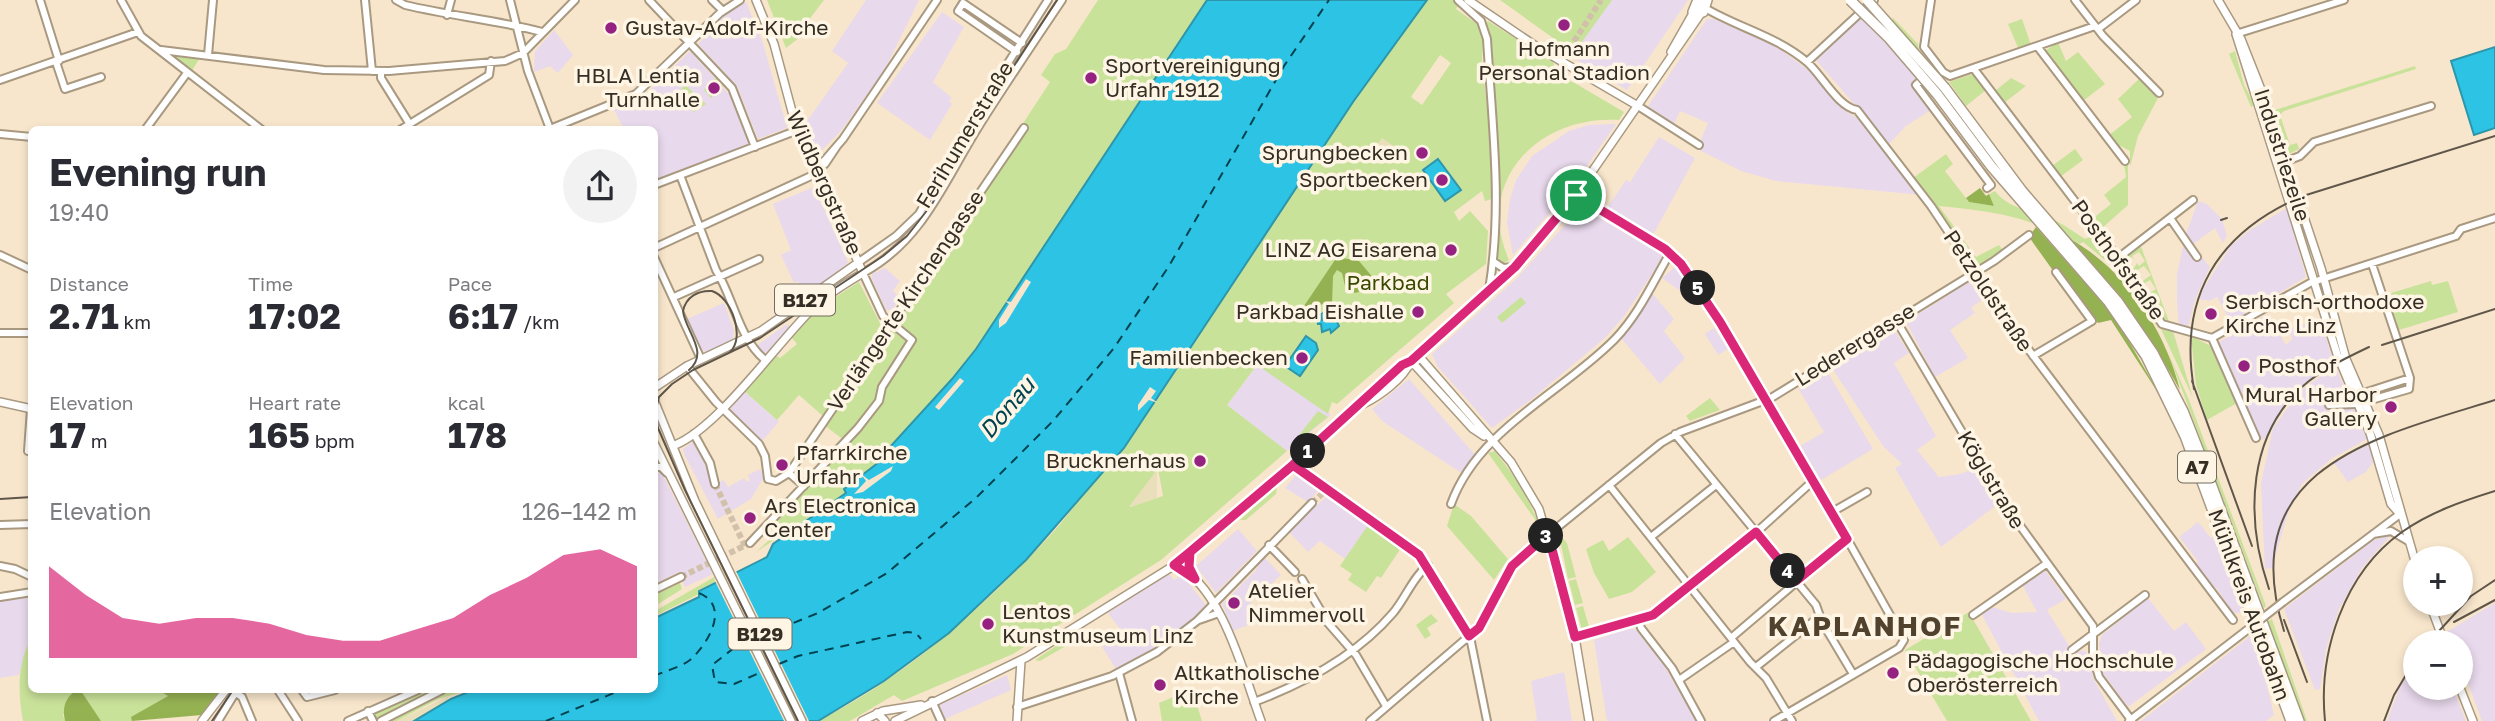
<!DOCTYPE html>
<meta charset="utf-8">
<style>
:root{--surface:#fff;--page:#f2f2f3;--text:#2b2b33;--muted:#7c7c81;--accent:#db2777}
body{margin:0;font-family:"Golos Text",sans-serif;background:var(--page);color:var(--text);height:100vh;display:flex;flex-direction:column;font-size:26px;white-space:nowrap}
*{box-sizing:border-box;margin:0}
p{font-size:23px;color:var(--muted)}
.icon{flex:none;width:38px;height:38px;fill:none;stroke:currentColor;stroke-width:2;stroke-linecap:round;stroke-linejoin:round}
.map{position:relative;flex:1;overflow:hidden}
.sheet{position:absolute;left:28px;top:126px;width:630px;height:567px;display:flex;flex-direction:column;background:var(--surface);border-radius:10px;box-shadow:0 4px 10px #0003}
.sheet>*{flex:none}
.tools{position:absolute;left:2403px;top:546px;display:grid;gap:14px}
.tools a{display:grid;place-items:center;width:70px;height:70px;border-radius:50%;background:var(--surface);box-shadow:0 4px 10px #0003;font-size:35px}
.pin{position:absolute;display:grid;place-items:center;width:60px;height:60px;color:#fff;margin:-30px;border:4px solid #fff;border-radius:50%;box-shadow:0 2px 7px #0007}
.km{position:absolute;width:35px;height:35px;margin:-18px;border-radius:50%;background:#222;color:#fff;font-size:19px;line-height:35px;text-align:center}
.round{display:grid;place-items:center;flex:none;width:74px;height:74px;border-radius:37px;background:var(--page)}
.summary{display:flex;align-items:center;justify-content:space-between;height:119px;padding:0 21px}
h1{font-size:38px;font-weight:700;line-height:52px}
.figures{display:grid;grid-template-columns:repeat(3,1fr);gap:10px;height:119px;padding:7px 21px}
.figures div{display:grid;align-content:center}
.figures b{font-size:35px;font-weight:700}
.figures small{font-size:19px;font-weight:400}
.figures p{font-size:19px}
.chart{height:196px;padding:14px 21px}
.chart p{display:flex;justify-content:space-between}
.chart svg{width:100%;height:126px;margin-top:7px;fill:var(--accent);opacity:.7}
.map>svg:first-child{display:block}
</style>
<div class="map">
<svg width="2495" height="721" viewBox="0 0 2495 721">
<rect width="100%" height="100%" fill="#f8e6cc"/>
<path fill="#e8d9ec" d="M866,0H919L885,69L841,131L818,154L805,124L848,63L832,51Z
M1600,0H1688L1627,90L1573,58L1570,53L1572,45Z
M746,2L763,43L787,128L758,139L737,86L698,44L727,13Z
M1874,2L1891,20L1877,33L1909,67L1920,56L1932,69L1911,84L1931,110L1906,126L1889,144L1815,59Z
M942,12L964,27L933,82L952,98L949,101L952,104L930,140L877,103Z
M1707,19H1714L1777,47L1823,81L1843,105L1842,109L1858,119L1922,195L1776,181L1741,171L1697,149L1708,123L1680,111L1674,124L1648,106Z
M554,30L573,55L558,73L550,66L534,72L535,51Z
M690,51L731,96L749,145L657,179L654,130L624,129L614,110L647,93Z
M1616,124L1573,186L1513,255L1507,223L1510,199L1516,180L1532,156L1569,131L1589,125Z
M1659,137L1695,158L1653,235L1607,208L1626,180L1630,182Z
M814,187L848,262L844,269L807,294L798,281L794,283L781,255L791,250L773,204Z
M2198,201L2207,204L2222,219L2227,236L2223,243L2215,228L2191,246L2185,237Z
M1581,207L1664,256L1625,315L1606,337L1532,399L1492,428L1438,367L1432,354L1516,279Z
M2287,208L2306,277L2231,322L2217,297L2209,301L2199,299L2205,286L2231,246L2250,230Z
M2184,241L2196,258L2200,254L2210,267L2195,300L2188,328L2179,326L2177,302V275Z
M1675,267L1687,284L1679,290L1662,278Z
M885,268L900,281L893,291L899,297L893,310H886L872,279V274Z
M1969,282L1983,299L1971,308L1975,313L1950,330L1968,358L1935,377L1906,322Z
M1652,293L1674,319L1664,331L1685,358L1660,384L1621,338Z
M724,303L734,330L733,340L706,352L701,350L687,319Z
M2268,314L2286,345L2292,339L2289,329L2320,318L2334,363L2294,392L2264,439L2257,441L2258,433L2252,427L2219,342Z
M787,324L791,328L766,355L756,346Z
M1714,328L1728,349L1718,355L1705,334Z
M1892,331H1895L1909,353L1894,363L1936,436L1917,450L1939,477L1960,474L1976,468L1998,504L1941,547L1895,468L1902,464L1883,446L1832,368Z
M1258,364L1331,415L1287,451L1227,405Z
M2335,366L2367,439L2331,459L2302,484L2289,509L2272,568L2265,569L2261,483L2273,428L2300,391Z
M1827,371L1873,449L1821,480L1800,446L1824,432L1798,388Z
M1409,379L1477,457L1463,474L1382,421L1372,409Z
M743,390L779,422L761,442L727,408Z
M695,440L713,485L724,480L728,487L744,478L747,482L750,480L748,475L760,469L764,477L751,499L718,519L684,454L683,449Z
M2369,444L2373,462L2366,472L2348,482L2334,463Z
M661,471L713,574L685,587L679,572L655,584V475Z
M1296,475L1318,491L1308,502L1285,488Z
M1326,497L1368,525L1345,559L1320,541L1308,552L1288,531Z
M2198,522L2211,538L2217,534L2246,611L2233,614L2216,587L2212,588L2194,565L2198,561L2179,537Z
M1238,529L1257,551L1216,593L1196,566Z
M2391,535L2362,568L2339,609L2326,649L2320,689L2315,690L2284,609L2374,540Z
M1264,557L1281,575L1250,603L1259,621L1233,631L1222,604L1256,570Z
M2044,569L2066,599L2047,610L2074,654L2083,650L2087,653L2094,680L2117,721H2039L1981,613L1992,607L2012,613L2037,612L2022,584Z
M1169,574L1174,580L1182,575L1206,605L1183,629L1157,648L1116,669L1102,647L1123,633L1108,613Z
M27,593L30,640L19,675L0,678V599Z
M2148,598L2174,631L2186,622L2206,649L2128,707L2103,673L2099,644L2102,635Z
M2495,603V721H2482L2461,664L2460,642H2452L2448,631Z
M1631,628L1636,630L1662,662L1696,721H1607L1594,640Z
M2254,633L2274,715L2266,721H2141Z
M2415,665V688H2453L2466,721H2387L2400,687Z
M1564,672L1572,721H1534L1537,719L1531,681Z
M1007,675L1011,690L945,719L939,705Z"/>
<path fill="#c9e29a" fill-rule="evenodd" d="M767,0H824L802,29L804,34L786,48Z
M1098,0H1207L976,349L952,379L889,448L892,452L845,489L846,493L756,552L780,530L775,526L752,546L751,545L848,443L824,425L888,328L913,345L916,341L893,322L1024,130L1022,125L1050,82L1041,75L1055,54L1066,49Z
M1427,0H1462L1456,9L1480,26L1483,34L1482,63L1491,139L1492,199L1485,201L1482,191L1454,212L1459,221L1470,211L1488,231L1486,264L1446,294L1454,303L1337,404L1332,402L1328,414L1257,365L1227,405L1287,451L1161,560L1013,654L902,701L894,695L850,721H818C908,676 987,604 1055,530C1073,510 1106,460 1123,448L1353,102ZM1440,55L1451,63L1422,105L1411,97ZM1158,469L1163,496L1130,507V506Z
M1500,0H1612L1574,53Z
M1893,18L1918,44L1920,56L1909,68L1877,33Z
M2022,19L2031,45L2019,50L2008,24Z
M1488,21L1553,62L1555,67L1551,75L1573,82L1624,112L1619,120C1539,115 1474,180 1509,260L1504,263L1497,258L1499,163L1490,38L1485,24Z
M2058,42L2066,61L2078,52L2105,84L2083,101L2045,51Z
M2235,51L2244,85L2255,105L2251,107L2229,54Z
M176,55L200,58L191,72L172,57Z
M2415,66L2416,69L2284,111L2280,115L2290,145L2297,143L2299,149L2289,154L2275,110Z
M1973,74L1986,90L1966,106L1949,82Z
M716,78L723,86L711,98L704,90Z
M2011,78L2026,86L2004,103L1995,91Z
M2140,78L2158,98L2138,136L2130,167V151L2121,146L2118,148L2108,136L2132,117L2118,99Z
M685,85L706,104L694,112L676,95Z
M2075,149L2083,160L2060,177L2052,166Z
M1946,154L1953,164L1945,171L1969,202L1994,206L1989,194L1995,191C2010,210 2031,210 2052,219C2064,224 2075,233 2085,239L2097,234L2148,307L2117,270L2083,242L2080,244C2025,216 1999,212 1939,206L1976,257L1999,245L2004,252L1982,266H1974L1913,178Z
M2128,154V205L2101,229L2092,219L2111,204L2104,195L2126,177L2124,164Z
M2140,244L2170,324L2161,315L2164,312L2159,305H2154L2157,303L2152,296L2149,297L2146,292L2148,294L2156,289L2150,280L2142,285L2143,288L2137,280L2140,283L2151,275L2144,266L2136,271L2137,274L2133,273L2134,276L2129,269L2132,271L2137,263L2139,266L2145,261L2139,252L2132,256L2134,259L2131,257L2125,261L2126,264L2123,260Z
M2431,281L2432,285L2448,281L2458,312L2399,330L2391,304L2394,303L2391,293Z
M859,282L882,327L824,417L799,395L777,420L743,390L775,355L780,358L797,344L791,337L820,307Z
M1521,297L1526,303L1502,323L1497,317Z
M2159,325L2173,331L2193,398Z
M2191,336L2213,347L2237,403L2207,420L2196,385Z
M2167,350L2189,400L2266,606L2264,608Z
M1710,398L1720,410L1690,421L1686,416Z
M1318,411L1328,417L1289,448Z
M1495,451L1522,487L1541,528L1488,453Z
M1323,480L1395,530L1394,532L1323,483Z
M1277,486L1276,494L1246,520H1240Z
M1454,504L1471,516L1508,559L1494,580L1447,526Z
M1368,525L1401,548L1381,578L1377,576L1366,592L1348,580L1352,574L1340,566Z
M1559,534L1567,543L1576,577L1568,579Z
M1628,537L1656,572L1632,592L1609,599L1594,573L1586,549L1603,540L1609,551Z
M716,576L717,581L699,590V594L655,616V611Z
M1576,579L1583,603L1575,605L1569,581Z
M680,583L682,589L655,606L657,594Z
M1583,606L1590,630H1582L1576,608Z
M1969,612L2031,721H1947L1905,650Z
M1431,614L1438,621L1427,628L1431,635L1425,639L1416,625Z
M2272,619L2307,721H2303L2268,621Z
M1074,634L1077,635L1070,639L1071,643L1040,661L1035,660Z
M30,640L32,690H156L168,696L132,717V721H101L77,690L63,715L65,721H23C18,693 17,667 30,640Z
M1192,689L1202,721H1162L1159,703Z
M413,690H447L383,721H371L365,710Z
M451,690H469L438,699L397,721H386Z"/>
<path fill="#95b253" d="M1980,188L1986,196L1989,194L1994,206L1969,202L1966,198Z
M2036,227L2115,317L2162,399L2111,320L2098,323L2058,270L2054,272L2029,237Z
M2070,239C2126,270 2165,330 2180,390C2149,334 2114,286 2070,239Z
M1337,257L1359,261L1375,280L1368,289L1355,293L1345,286L1342,273L1337,270L1333,276L1332,305L1322,304L1315,311L1304,306Z
M77,690L81,691L101,721H65C62,708 65,697 77,690Z
M164,690H221L202,715L132,721L131,717L168,696L161,692Z"/>
<path fill="#e9dfba" d="M1382,138L1394,146L1379,164L1368,157Z
M1157,470V498L1130,507L1131,504Z
M449,696L447,702L414,721H397Z"/>
<path fill="#2cc3e4" stroke="#2e96aa" stroke-width="2" d="M1207,0H1427L1353,102L1124,448L1026,560L949,633L884,681L818,721H414L451,699L473,690H654L655,618L699,597V591L767,557L773,544L846,493L844,489L892,452L889,448L952,379L976,349Z
M2495,47V128L2474,135L2451,61Z
M1438,159L1461,190L1445,201L1423,170Z
M1326,311L1333,313L1339,326L1331,333L1330,329L1322,332L1321,324H1318L1317,319L1323,320L1320,315Z
M1306,336L1316,343L1318,350L1300,376L1285,366Z"/>
<path fill="#f8e6cc" d="M1026,279L1031,282L1006,323L999,328V320L1009,304L1005,301L1011,302Z
M960,378L964,381L939,410L935,407Z
M1150,387L1156,391L1151,398L1158,403L1149,400L1138,411V405Z
M893,466L891,471L863,492L854,494L866,481L861,474L869,480Z
M735,569L809,721H784L714,579Z"/>
<g fill="none" stroke-linecap="round" stroke-linejoin="round">
<path stroke="#004350" stroke-width="2" stroke-dasharray="9 7" stroke-linecap="butt" d="M764,635L818,613L887,573L977,497L1053,421L1114,348L1169,266L1284,66L1329,0
M749,642L734,648L712,665L715,682L734,684L764,671
M779,664L798,656L907,632L916,633L921,639
M654,676C665,671 681,667 690,660C708,644 731,606 699,593
M546,721L621,690"/>
<path stroke="#d1c1aa" stroke-width="6" stroke-dasharray="6 3" stroke-linecap="butt" d="M1569,49L1601,0
M715,484L745,546
M1312,503L1323,493
M681,577L750,543"/>
<g stroke="#a99980" stroke-width="10">
<path id="minor" d="M40,0L59,61
M121,0L141,36L262,130
M365,0L372,71
M396,0L405,5C451,16 497,20 542,32
M510,0L528,71L550,129L636,94L720,13L740,0
M649,0L732,88L755,147
M712,0L723,11
M1458,0L1481,21L1487,39C1492,123 1503,205 1489,290
M1931,0L1924,47L1943,72L1950,76L2095,26
M2075,0L2103,36L2159,93
M1705,8C1739,28 1776,36 1807,62C1822,75 1838,107 1857,110L1931,206L2016,333L2233,620
M447,15L451,0
M2098,29L2136,0
M2236,34L2344,0
M2037,46L2125,161
M161,50L324,70L389,71L505,61L523,53L575,0
M1017,52L958,11L963,3L1022,43
M208,55L213,0
M1561,61L1569,49
M56,62L65,89L101,77
M1807,62L1874,0
M1974,69L2116,255L2162,324L2212,338L2256,438
M381,71V78L409,123
M1926,76L1916,85L1991,185L1987,188
M0,80L138,32
M1638,106L1699,145
M145,130L187,73
M400,130L489,75L491,61
M0,134L32,137
M2279,164L2300,156L2314,142L2431,106
M820,165L825,164L837,146
M680,175L716,270C734,299 738,337 765,360
M654,185L798,130
M1576,195L1665,249L1681,264L1718,320L1814,480L1904,640L1899,648L1774,721
M2170,218L2197,257
M654,248L811,176L843,139L937,0
M0,255L32,270
M654,257L701,359
M2118,258L2193,200
M859,262L896,236L919,214L975,115L1048,0
M1494,262L1503,268L1514,267
M674,297L759,259
M1896,320L2005,505L2093,626V657L2099,677L2132,721
M0,333H32
M2212,338L2310,283L2456,236L2461,229L2495,218
M2033,356L2092,321L2056,272
M687,366L716,402L759,444L765,456L768,479L776,481L789,473L1024,128
M2344,404L2367,392L2410,378
M2329,405L2357,404L2409,389L2410,378L2372,264
M694,434L710,463L715,484
M1675,434L1816,605L1822,622L1853,674
M28,451L31,409
M1293,465L1423,559L1470,637L1487,721
M654,467H661L667,473
M789,473L804,486
M1609,485L1750,662L1766,678L1792,721
M1451,504C1478,429 1562,393 1615,339C1639,314 1653,282 1670,253
M1832,512L1867,492
M0,525L32,524
M2373,534L2391,531L2408,541
M1651,537L1716,485
M750,543L858,428L879,401L882,387L912,340L883,316L863,273C922,241 943,184 977,129C1004,86 1033,43 1062,0
M1269,545L1295,572
M0,566L15,569L32,577
M1302,579L1328,623L1356,655L1386,706
M654,590L681,577
M0,597L32,592
M2283,602L2400,514
M1973,615L2046,564
M1199,620L1219,613
M1639,621L1641,628L1672,668L1701,721
M1575,637L1653,615L1760,529L1814,480
M1731,638L1847,539
M2072,650L2145,595
M1756,667L1820,616
M1119,673L1132,721
M1679,680L1734,642
M278,690L298,721
M302,690L307,697L335,690
M236,693L242,697L252,721
M932,701L941,721
M1254,702C1305,683 1357,655 1393,613C1405,599 1413,577 1428,565
M1017,707L1112,676L1157,652L1197,621L1312,503
M368,711L373,721
M218,721L237,690
M348,721L418,690
M381,721L442,690
M1370,721L1475,631L1516,561L1661,443L1680,432L1771,398L1994,261L2029,235
M2129,721L2251,627"/>
</g>
<g stroke="#a99980" stroke-width="10">
<path id="major" d="M1468,0L1537,47L1638,106
M2218,0L2241,39L2264,97L2321,268L2346,359L2379,435L2415,561
M2236,34L2337,354L2370,433L2391,504L2399,513
M1671,52L1696,8
M1418,355L1511,462L1539,509L1575,637L1589,721
M1411,361L1472,428L1484,436
M654,388L687,366L761,331L859,262
M654,400L695,501L802,721
M0,402L32,409
M1363,404C1380,396 1403,379 1411,361
M654,443L791,721
M675,445C719,427 777,343 814,307C828,294 846,283 863,273L794,119L774,44L756,0
M1174,565C1221,582 1245,678 1261,721
M2430,604L2444,642
M2460,688L2473,721
M877,713L885,721
M202,721L226,690
M862,721L883,711L921,705
M895,721L1027,657L1170,568L1299,459L1402,365L1415,358L1515,267L1576,195L1704,9
M1017,721L1021,661"/>
</g>
<g stroke="#a99980" stroke-width="12">
<path id="highway" d="M1693,12L1698,0
M1703,12L1707,0
M1945,88L2022,191L2118,302L2153,353L2183,411L2203,462L2299,721
M1937,94L1991,166L2108,301L2146,356L2185,436L2291,721"/>
</g>
<use href="#minor" stroke="#fff" stroke-width="6"/>
<use href="#major" stroke="#fff" stroke-width="7"/>
<use href="#highway" stroke="#fff" stroke-width="9"/>
<path stroke="#60574a" stroke-width="2" d="M689,370C710,352 685,331 683,311C686,297 698,290 712,291C731,297 746,337 730,352
M654,407L658,428L685,490L798,721
M655,413L659,397L672,384L693,370L760,338L883,256L907,236L932,204L980,118L1057,0
M0,499L32,497"/>
<path stroke="#60574a" stroke-width="2" d="M2221,220L2227,218
M2382,345L2495,309
M2192,381L2252,546
M2194,389C2178,298 2217,232 2303,196L2495,136
M2269,589C2245,518 2246,432 2309,381C2327,367 2348,357 2369,347
M2284,620L2307,682
M2454,622L2495,600
M2284,631C2233,467 2376,437 2495,400
M2429,642L2471,596L2495,580
M212,721L233,690
M2325,721C2318,652 2344,573 2402,532C2430,512 2463,501 2495,491
M2384,721L2394,695L2415,660"/>
<g stroke="#a99980" stroke-width="10" stroke-linecap="butt">
<path id="minor-bridge" d="M2251,627L2283,602"/>
</g>
<g stroke="#a99980" stroke-width="12" stroke-linecap="butt">
<path id="highway-bridge" d="M1850,0L1889,38L1937,94
M1867,0L1945,88"/>
</g>
<use href="#minor-bridge" stroke="#fff" stroke-width="6"/>
<use href="#highway-bridge" stroke="#fff" stroke-width="9"/>
</g>
<g fill="none" stroke-linecap="round" stroke-linejoin="round">
<g stroke="#fff" stroke-width="14">
<path id="route" d="M1576,195L1515,267L1411,361L1402,365L1299,459L1293,465L1190,552L1174,565L1195,579L1189,567L1190,552L1293,465L1419,555L1469,636L1479,628L1512,566L1548,534L1575,637L1653,615L1756,532L1796,581L1847,539L1720,322L1681,264L1665,249L1576,195"/>
</g>
<use href="#route" stroke="#db2777" stroke-width="9"/>
</g>
<g fill="#952280" stroke="#fff5e5" stroke-width="2.5">
<circle cx="1564" cy="25" r="7"/>
<circle cx="611" cy="28" r="7"/>
<circle cx="1091" cy="78" r="7"/>
<circle cx="714" cy="88" r="7"/>
<circle cx="1422" cy="153" r="7"/>
<circle cx="1442" cy="180" r="7"/>
<circle cx="1451" cy="250" r="7"/>
<circle cx="1418" cy="312" r="7"/>
<circle cx="2211" cy="314" r="7"/>
<circle cx="1302" cy="358" r="7"/>
<circle cx="2244" cy="366" r="7"/>
<circle cx="2391" cy="407" r="7"/>
<circle cx="1200" cy="461" r="7"/>
<circle cx="782" cy="465" r="7"/>
<circle cx="750" cy="518" r="7"/>
<circle cx="1234" cy="603" r="7"/>
<circle cx="988" cy="624" r="7"/>
<circle cx="1893" cy="673" r="7"/>
<circle cx="1160" cy="685" r="7"/>
</g>
<g text-anchor="middle" stroke-width="7" stroke-linejoin="round" paint-order="stroke">
<g fill="#fff5e5" stroke="#716a5e" stroke-width="2">
<rect x="775" y="284.5" width="60" height="31" rx="5"/>
<rect x="2178" y="451.5" width="38" height="31" rx="5"/>
<rect x="728.5" y="618.5" width="63" height="31" rx="5"/>
</g>
<g font-size="19" font-weight="bold" fill="#342e24">
<text x="805" y="307">B127</text>
<text x="2197" y="474">A7</text>
<text x="760" y="641">B129</text>
</g>
<g font-size="21" fill="#342e24" stroke="#fff5e5" text-anchor="start">
<text x="625" y="35">Gustav-Adolf-Kirche</text>
<text x="1564" y="56" text-anchor="middle">Hofmann<tspan x="1564" dy="24">Personal Stadion</tspan></text>
<text x="1105" y="73">Sportvereinigung<tspan x="1105" dy="24">Urfahr 1912</tspan></text>
<text x="700" y="83" text-anchor="end">HBLA Lentia<tspan x="700" dy="24">Turnhalle</tspan></text>
<text x="1408" y="160" text-anchor="end">Sprungbecken</text>
<text x="1428" y="187" text-anchor="end">Sportbecken</text>
<text x="1437" y="257" text-anchor="end">LINZ AG Eisarena</text>
<text x="2225" y="309">Serbisch-orthodoxe<tspan x="2225" dy="24">Kirche Linz</tspan></text>
<text x="1404" y="319" text-anchor="end">Parkbad Eishalle</text>
<text x="1288" y="365" text-anchor="end">Familienbecken</text>
<text x="2258" y="373">Posthof</text>
<text x="2377" y="402" text-anchor="end">Mural Harbor<tspan x="2377" dy="24">Gallery</tspan></text>
<text x="796" y="460">Pfarrkirche<tspan x="796" dy="24">Urfahr</tspan></text>
<text x="1186" y="468" text-anchor="end">Brucknerhaus</text>
<text x="764" y="513">Ars Electronica<tspan x="764" dy="24">Center</tspan></text>
<text x="1248" y="598">Atelier<tspan x="1248" dy="24">Nimmervoll</tspan></text>
<text x="1002" y="619">Lentos<tspan x="1002" dy="24">Kunstmuseum Linz</tspan></text>
<text x="1907" y="668">Pädagogische Hochschule<tspan x="1907" dy="24">Oberösterreich</tspan></text>
<text x="1174" y="680">Altkatholische<tspan x="1174" dy="24">Kirche</tspan></text>
</g>
<g font-size="21" fill="#342e24" stroke="#fff5e5">
<text transform="translate(965 135) rotate(-59)" y="7">Ferihumerstraße</text>
<text transform="translate(2282 155) rotate(72)" y="7">Industriezeile</text>
<text transform="translate(824 183) rotate(66)" y="7">Wildbergstraße</text>
<text transform="translate(2118 260) rotate(54)" y="7">Posthofstraße</text>
<text transform="translate(1988 291) rotate(56)" y="7">Petzoldstraße</text>
<text transform="translate(906 301) rotate(-56)" y="7">Verlängerte Kirchengasse</text>
<text transform="translate(1855 345) rotate(-32)" y="7">Lederergasse</text>
<text transform="translate(1991 480) rotate(59)" y="7">Köglstraße</text>
<text transform="translate(2249 605) rotate(70)" y="7">Mühlkreis Autobahn</text>
</g>
<g font-size="21" fill="#384a00" stroke="#fff5e5">
<text x="1388" y="290">Parkbad</text>
</g>
<g font-size="23" font-style="italic" fill="#004350" stroke="#fff5e5">
<text transform="translate(1007 408) rotate(-50)" y="8">Donau</text>
</g>
<g font-size="28" font-weight="bold" letter-spacing="2" fill="#50422c" stroke="#fff5e5">
<text x="1865" y="636">KAPLANHOF</text>
</g>
</g>
</svg>
<div class="tools">
<a>+</a>
<a>−</a>
</div>
<div class="pin" style="left:1576px;top:195px;background:#1e9e55"><svg class="icon" aria-label="arrive" viewBox="0 0 24 24"><path d="M6 21V4h12l-3 4 3 4H6"/></svg></div>
<b class="km" style="left:1308px;top:451px">1</b>
<b class="km" style="left:1546px;top:536px">3</b>
<b class="km" style="left:1788px;top:571px">4</b>
<b class="km" style="left:1698px;top:288px">5</b>
<section class="sheet">
<div class="summary"><div><h1>Evening run</h1><p>19:40</p></div><a class="round"><svg class="icon" aria-label="share" viewBox="0 0 24 24"><path d="M12 15V3M7 8l5-5 5 5M5 13v7h14v-7"/></svg></a></div>
<div class="figures">
<div><p>Distance</p><b>2.71<small> km</small></b></div>
<div><p>Time</p><b>17:02</b></div>
<div><p>Pace</p><b>6:17<small> /km</small></b></div>
</div>
<div class="figures">
<div><p>Elevation</p><b>17<small> m</small></b></div>
<div><p>Heart rate</p><b>165<small> bpm</small></b></div>
<div><p>kcal</p><b>178</b></div>
</div>
<div class="chart"><p><span>Elevation</span>126–142 m</p>
<svg viewBox="0 0 160 44" preserveAspectRatio="none"><path d="M0 44V12L10 22L20 30L30 32L40 30L50 30L60 32L70 36L80 38L90 38L100 34L110 30L120 22L130 16L140 8L150 6L160 12V44z"/></svg>
</div>
</section>
</div>
